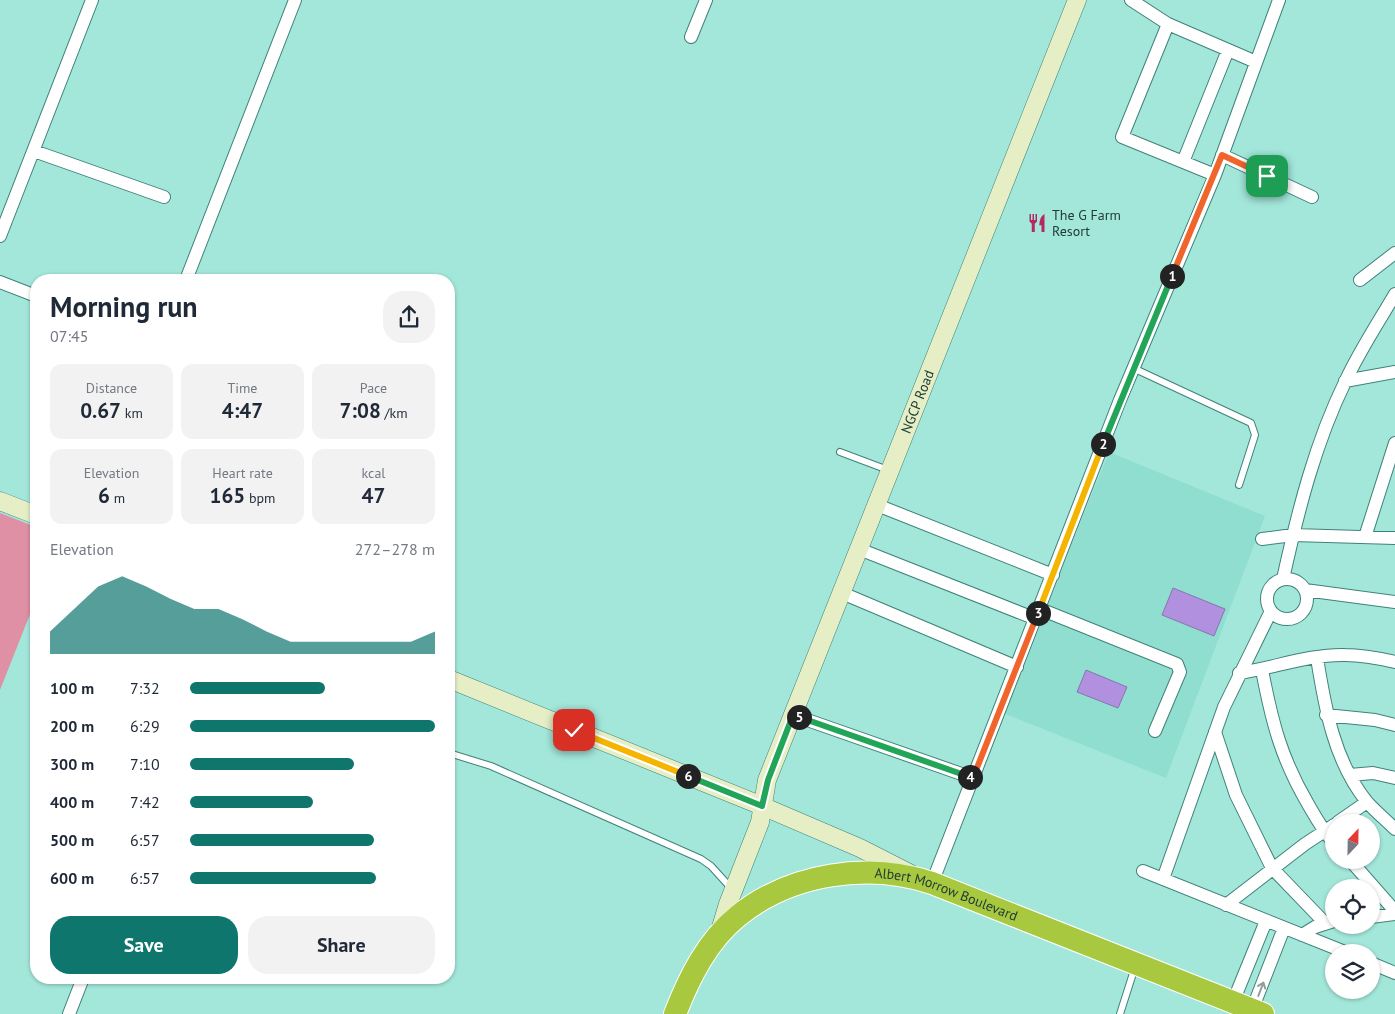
<!DOCTYPE html>
<meta charset="utf-8">
<style>
:root{--surface:#fff;--page:#f2f2f3;--text:#1f2937;--muted:#747a83;--accent:#0f766e}
body{margin:0;font-family:"PT Sans",sans-serif;background:var(--page);color:var(--text);height:100vh;display:flex;flex-direction:column;font-size:19px;white-space:nowrap}
*{box-sizing:border-box;margin:0}
p{font-size:16px;color:var(--muted)}
.icon{flex:none;width:28px;height:28px;fill:none;stroke:currentColor;stroke-width:2;stroke-linecap:round;stroke-linejoin:round}
.map{position:relative;flex:1;overflow:hidden}
.side{position:absolute;left:30px;top:274px;width:425px;height:710px;display:flex;flex-direction:column;background:var(--surface);border-radius:20px;box-shadow:0 1px 4px #0004}
.side>*{flex:none}
.needle{width:32px;rotate:22deg}
.tools{position:absolute;left:1325px;top:814px;display:grid;gap:10px}
.tools a{display:grid;place-items:center;width:55px;height:55px;border-radius:50%;background:var(--surface);box-shadow:0 1px 4px #0004;font-size:25px}
.pin{position:absolute;display:grid;place-items:center;width:42px;height:42px;color:#fff;margin:-21px;border-radius:10px;box-shadow:0 2px 8px #0006}
.km{position:absolute;width:25px;height:25px;margin:-12px;border-radius:50%;background:#222;color:#fff;font-size:14px;line-height:25px;text-align:center}
.round{display:grid;place-items:center;flex:none;width:52px;height:52px;border-radius:20px;background:var(--page)}
.headline{display:flex;align-items:center;justify-content:space-between;height:85px;padding:0 20px}
h1{font-size:28px;font-weight:800;line-height:38px}
.metrics{display:grid;grid-template-columns:repeat(3,1fr);gap:8px;height:85px;padding:5px 20px}
.metrics div{display:grid;align-content:center;border-radius:12px;background:var(--page);text-align:center}
.metrics b{font-size:21px;font-weight:800}
.metrics small{font-size:14px;font-weight:400}
.metrics p{font-size:14px}
.chart{height:140px;padding:10px 20px}
.chart p{display:flex;justify-content:space-between}
.chart svg{width:100%;height:90px;margin-top:5px;fill:var(--accent);opacity:.7}
.primary-button{display:flex;gap:10px;margin-top:auto;padding:10px 20px}
.primary-button a{flex:1;height:58px;border-radius:20px;background:var(--accent);color:#fff;font-size:20px;font-weight:800;line-height:58px;text-align:center}
.primary-button a+a{background:var(--page);color:var(--text)}
ul{padding:0 20px;list-style:none;font-size:16px}
li{display:grid;grid-template-columns:80px 60px 1fr;align-items:center;height:38px}
li i{height:12px;border-radius:6px;background:var(--accent)}
.map>svg:first-child{display:block}
</style>
<div class="map">
<svg width="1395" height="1014" viewBox="0 0 1395 1014">
<rect width="100%" height="100%" fill="#a3e7db"/>
<path fill="#8fded0" d="M1109,452L1265,516L1166,778L1003,713Z"/>
<path fill="#df90a5" d="M0,513L36,527V599L0,690Z"/>
<path fill="#b090df" stroke="#8577ad" d="M1173,588L1225,609L1214,636L1162,615Z
M1086,670L1127,687L1118,708L1077,692Z"/>
<g fill="none" stroke-linecap="round" stroke-linejoin="round">
<g stroke="#3f8278" stroke-width="8">
<path id="lane" d="M1133,368L1251,423L1255,435L1239,485
M840,452L888,470
M449,753L491,766L701,859L711,866L731,888
M1120,1014L1135,967"/>
</g>
<g stroke="#3f8278" stroke-width="14">
<path id="street" d="M1131,0L1168,24L1256,62
M1168,24L1122,137L1215,175
M691,37L706,0
M34,151L164,197
M1222,155L1312,197
M1183,162L1228,50
M0,236L92,0
M186,280L295,0
M1360,280L1395,253
M0,282L36,296
M1345,381L1395,372
M877,505L1053,575
M1365,537L1395,443
M1262,539L1293,535L1395,538
M859,549L1036,619
M1267 599a20 20 0 1 1 40 0a20 20 0 1 1-40 0Z
M1283,579C1298,511 1315,443 1346,380C1360,350 1378,323 1395,294
M1305,590L1395,602
M842,593L1017,667
M1040,609L1177,664L1180,672L1155,731
M1317,658C1325,708 1334,761 1367,802C1376,812 1386,820 1395,829
M1262,670C1272,722 1281,758 1308,804C1316,818 1323,831 1334,843
M1239,673C1274,668 1309,654 1345,655C1362,655 1378,658 1395,662
M793,715L973,778
M1326,715L1375,720L1395,725
M1215,732L1236,795L1272,868L1325,923
M1350,775L1373,773L1395,778
M1338,822L1367,802
M1350,860L1395,911
M1143,871L1345,952
M1163,879L1224,707L1271,611
M932,883L1120,400L1215,175L1279,0
M1226,905L1305,844L1334,825
M1371,917L1395,914
M1302,935L1315,927L1334,921
M1371,963L1395,973
M1233,1002L1266,921
M1252,1010L1284,928
M69,1014L83,978"/>
</g>
<g stroke="#3f8278" stroke-width="19">
<g id="secondary">
<path d="M0,501L36,515"/>
<path d="M449,679L762,806L860,848L911,874"/>
<path id="s1" d="M719,934L728,904L760,822L767,780L1077,0"/>
</g>
</g>
<g stroke="#fff" stroke-width="24">
<g id="highway">
<path id="s2" d="M675,1014C689,978 707,941 738,916C791,873 868,862 932,883L1263,1014"/>
</g>
</g>
<use href="#lane" stroke="#fff" stroke-width="6"/>
<use href="#street" stroke="#fff" stroke-width="12"/>
<use href="#secondary" stroke="#e5eec5" stroke-width="18"/>
<use href="#highway" stroke="#a7c83f" stroke-width="22"/>
</g>
<defs><path id="oneway-shaft" d="M-6 0H5M1.5-3L5.5 0L1.5 3" fill="none" stroke-width="1.6" stroke-linecap="round" stroke-linejoin="round" transform="scale(1.25)"/></defs>
<use stroke="#909e9c" href="#oneway-shaft" transform="translate(1261 989) rotate(-69)"/>
<g fill="none" stroke-linecap="round" stroke-linejoin="round">
<g stroke="#fff" stroke-width="10">
<path id="split-1" d="M1172,276L1222,155L1267,176"/>
</g>
<g stroke="#fff" stroke-width="10">
<path id="split-2" d="M1103,444L1172,276"/>
</g>
<g stroke="#fff" stroke-width="10">
<path id="split-3" d="M1038,613L1103,444"/>
</g>
<g stroke="#fff" stroke-width="10">
<path id="split-4" d="M970,777L973,778L1038,613"/>
</g>
<g stroke="#fff" stroke-width="10">
<path id="split-5" d="M799,717L970,777"/>
</g>
<g stroke="#fff" stroke-width="10">
<path id="split-6" d="M688,776L762,806L768,780L793,715L799,717"/>
</g>
<g stroke="#fff" stroke-width="10">
<path id="split-7" d="M574,730L688,776"/>
</g>
<use href="#split-1" stroke="#f0652b" stroke-width="6"/>
<use href="#split-2" stroke="#22a559" stroke-width="6"/>
<use href="#split-3" stroke="#f5b400" stroke-width="6"/>
<use href="#split-4" stroke="#f0652b" stroke-width="6"/>
<use href="#split-5" stroke="#22a559" stroke-width="6"/>
<use href="#split-6" stroke="#22a559" stroke-width="6"/>
<use href="#split-7" stroke="#f5b400" stroke-width="6"/>
</g>
<defs>
<g id="restaurant-bare" transform="scale(1.5)"><path d="M-5-6h1v4h1v-4h1v4h1v-4h1v5L-1.5 .5V6h-2V.5L-5-1ZM5-6V6H3V1.5H1.5Q1.5-4 5-6Z" fill="#b52860" stroke="#a3e7db" stroke-width="2.5" paint-order="stroke"/></g>
</defs>
<g fill-rule="evenodd">
<use href="#restaurant-bare" x="1037" y="223"/>
</g>
<g text-anchor="middle" stroke-width="4" stroke-linejoin="round" paint-order="stroke">
<g font-size="14" fill="#213d38" stroke="#a3e7db" text-anchor="start">
<text x="1052" y="220">The G Farm<tspan x="1052" dy="16">Resort</tspan></text>
</g>
<g font-size="14" fill="#213d38" stroke="#a3e7db">
<text dy="5" stroke="none"><textPath href="#s1" startOffset="569">NGCP Road</textPath></text>
<text dy="5" stroke="none"><textPath href="#s2" startOffset="339">Albert Morrow Boulevard</textPath></text>
</g>
</g>
</svg>
<div class="tools">
<a><svg class="needle" viewBox="-14 -14 28 28"><path d="M0-13l5 13h-10z" fill="#e53935"/><path d="M0 13l5-13h-10z" fill="#747a83"/></svg></a>
<a><svg class="icon" aria-label="locate" viewBox="0 0 24 24"><circle cx="12" cy="12" r="6"/><path d="M12 2v4M12 18v4M2 12h4M18 12h4"/></svg></a>
<a><svg class="icon" aria-label="layers" viewBox="0 0 24 24"><path d="M12 4l9 5-9 5-9-5zM3 14l9 5 9-5"/></svg></a>
</div>
<div class="pin" style="left:1267px;top:176px;background:#1e9e55"><svg class="icon" aria-label="arrive" viewBox="0 0 24 24"><path d="M6 21V4h12l-3 4 3 4H6"/></svg></div>
<div class="pin" style="left:574px;top:730px;background:#d93025"><svg class="icon" aria-label="check" viewBox="0 0 24 24"><path d="M5 12l5 5 9-10"/></svg></div>
<b class="km" style="left:1172px;top:276px">1</b>
<b class="km" style="left:1103px;top:444px">2</b>
<b class="km" style="left:1038px;top:613px">3</b>
<b class="km" style="left:970px;top:777px">4</b>
<b class="km" style="left:799px;top:717px">5</b>
<b class="km" style="left:688px;top:776px">6</b>
<section class="side">
<div class="headline"><div><h1>Morning run</h1><p>07:45</p></div><a class="round"><svg class="icon" aria-label="share" viewBox="0 0 24 24"><path d="M12 15V3M7 8l5-5 5 5M5 13v7h14v-7"/></svg></a></div>
<div class="metrics">
<div><p>Distance</p><b>0.67<small> km</small></b></div>
<div><p>Time</p><b>4:47</b></div>
<div><p>Pace</p><b>7:08<small> /km</small></b></div>
</div>
<div class="metrics">
<div><p>Elevation</p><b>6<small> m</small></b></div>
<div><p>Heart rate</p><b>165<small> bpm</small></b></div>
<div><p>kcal</p><b>47</b></div>
</div>
<div class="chart"><p><span>Elevation</span>272–278 m</p>
<svg viewBox="0 0 160 44" preserveAspectRatio="none"><path d="M0 44V33L10 22L20 11L30 6L40 11L50 17L60 22L70 22L80 27L90 33L100 38L110 38L120 38L130 38L140 38L150 38L160 33V44z"/></svg>
</div>
<ul>
<li><b>100 m</b>7:32<i style="width:55%"></i></li>
<li><b>200 m</b>6:29<i style="width:100%"></i></li>
<li><b>300 m</b>7:10<i style="width:67%"></i></li>
<li><b>400 m</b>7:42<i style="width:50%"></i></li>
<li><b>500 m</b>6:57<i style="width:75%"></i></li>
<li><b>600 m</b>6:57<i style="width:76%"></i></li>
</ul>
<div class="primary-button"><a>Save</a><a>Share</a></div>
</section>
</div>
